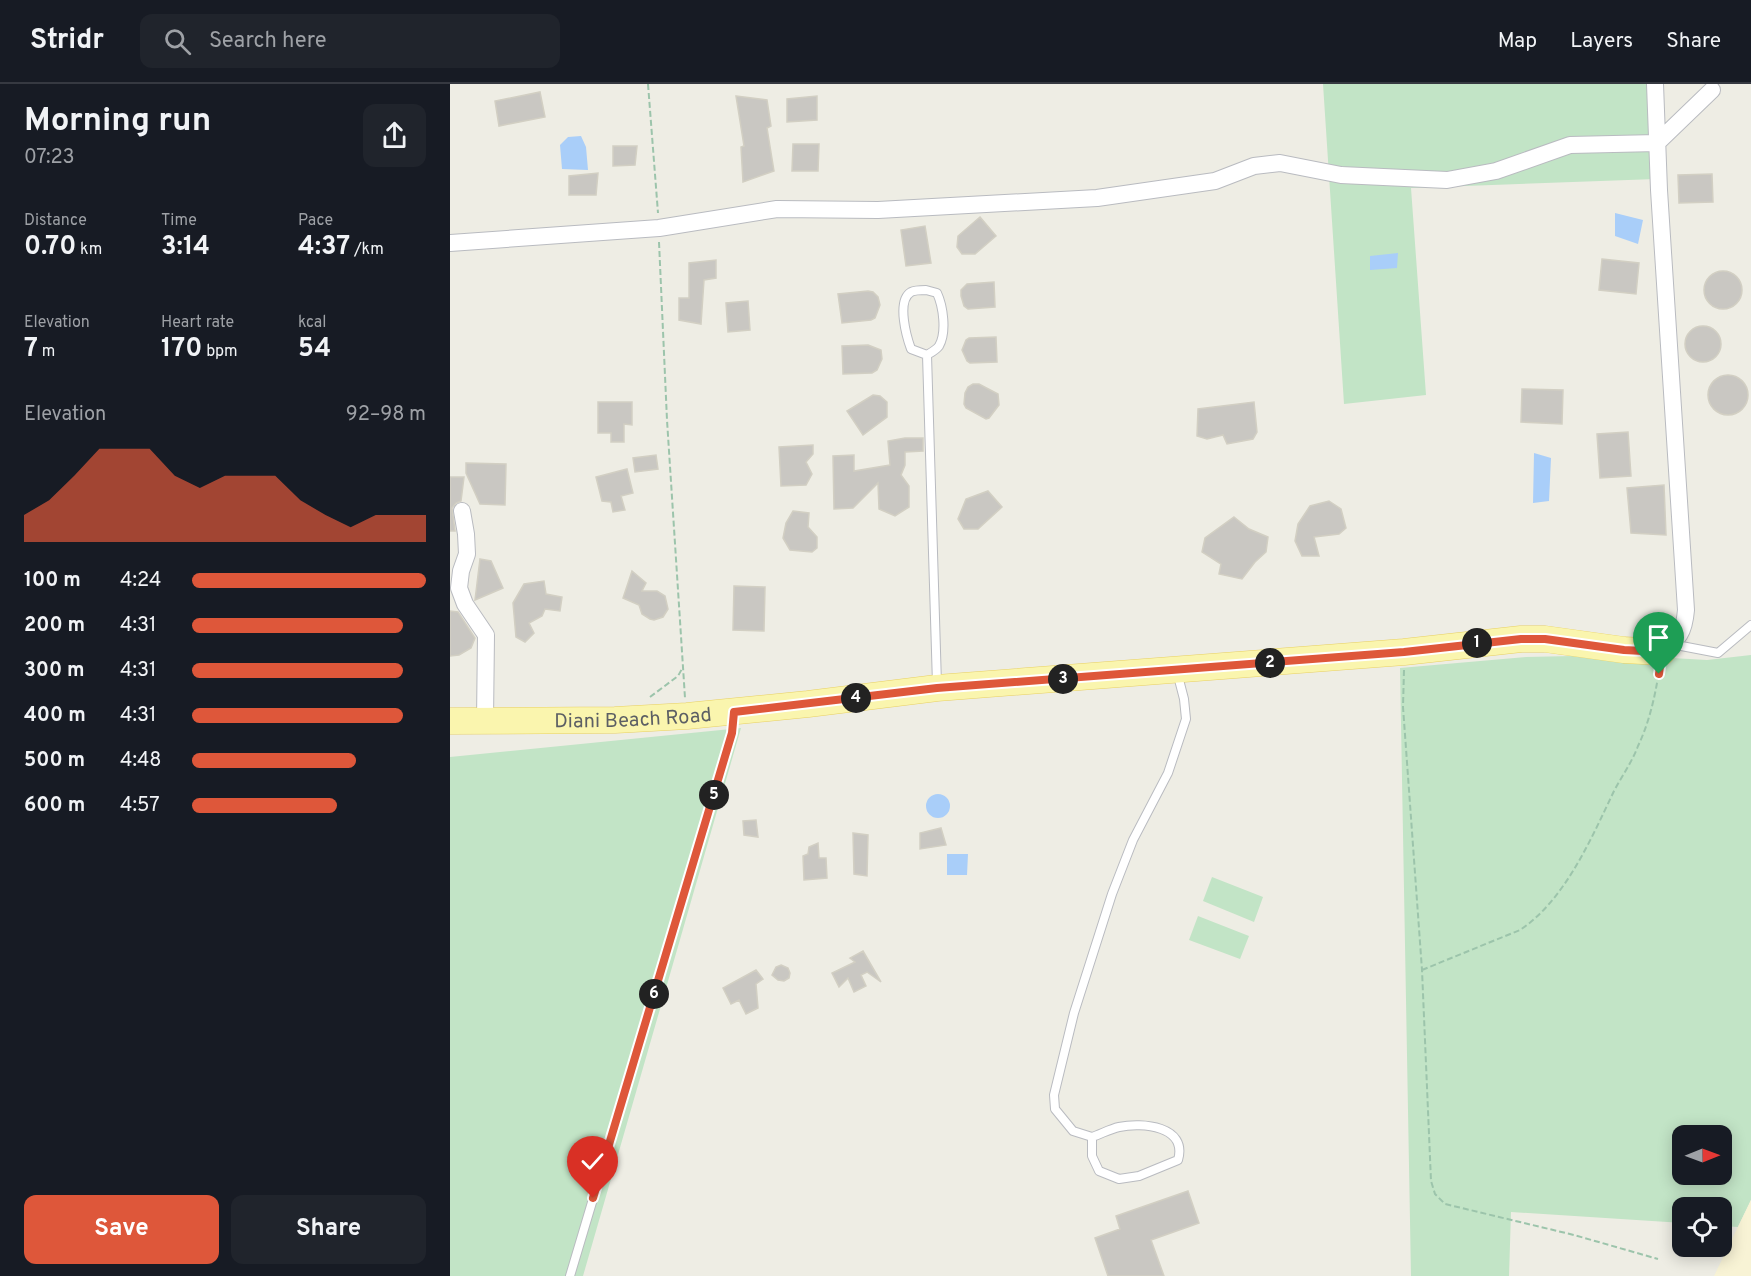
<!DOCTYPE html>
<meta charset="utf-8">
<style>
:root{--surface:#171b24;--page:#20242c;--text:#f1f3f6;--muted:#9ea1a6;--line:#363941;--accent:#de573a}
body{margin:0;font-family:Overpass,sans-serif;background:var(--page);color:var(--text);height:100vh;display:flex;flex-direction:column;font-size:22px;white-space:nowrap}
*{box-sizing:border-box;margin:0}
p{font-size:20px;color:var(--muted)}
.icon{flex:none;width:33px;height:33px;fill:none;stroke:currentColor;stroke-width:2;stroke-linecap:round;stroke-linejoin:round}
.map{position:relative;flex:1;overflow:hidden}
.drawer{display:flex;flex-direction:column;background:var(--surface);width:450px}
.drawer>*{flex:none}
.needle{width:39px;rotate:89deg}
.fabs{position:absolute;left:1222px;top:1041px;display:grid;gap:12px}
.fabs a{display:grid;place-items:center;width:60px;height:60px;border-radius:12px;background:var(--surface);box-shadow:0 3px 15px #0003;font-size:30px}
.pin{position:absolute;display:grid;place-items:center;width:51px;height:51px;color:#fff;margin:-62px -26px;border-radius:50% 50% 50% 0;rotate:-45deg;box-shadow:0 0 6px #0007}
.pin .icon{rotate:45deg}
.km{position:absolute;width:30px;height:30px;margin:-15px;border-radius:50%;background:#222;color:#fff;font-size:16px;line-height:30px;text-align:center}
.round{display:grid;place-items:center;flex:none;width:63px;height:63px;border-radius:12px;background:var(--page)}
.summary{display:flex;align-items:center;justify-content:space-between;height:102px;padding:0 24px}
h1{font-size:33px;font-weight:700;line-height:45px}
.stats{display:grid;grid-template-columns:repeat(3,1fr);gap:9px;height:102px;padding:6px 24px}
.stats div{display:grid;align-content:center}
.stats b{font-size:26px;font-weight:700}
.stats small{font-size:16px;font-weight:400}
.stats p{font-size:16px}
.chart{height:168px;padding:12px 24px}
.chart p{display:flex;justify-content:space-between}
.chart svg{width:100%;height:108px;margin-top:6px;fill:var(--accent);opacity:.7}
.primary-button{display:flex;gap:12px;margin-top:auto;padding:12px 24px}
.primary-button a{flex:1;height:69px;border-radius:12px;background:var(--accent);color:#fff;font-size:24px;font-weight:700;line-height:69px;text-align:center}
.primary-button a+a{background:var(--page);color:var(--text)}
ul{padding:0 24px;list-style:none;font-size:20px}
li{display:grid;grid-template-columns:96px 72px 1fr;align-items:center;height:45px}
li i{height:15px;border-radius:8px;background:var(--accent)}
header{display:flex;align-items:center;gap:36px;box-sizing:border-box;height:84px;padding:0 30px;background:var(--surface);border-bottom:2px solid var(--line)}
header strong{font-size:28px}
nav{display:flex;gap:33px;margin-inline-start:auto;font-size:21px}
.search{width:420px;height:54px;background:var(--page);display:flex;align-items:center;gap:15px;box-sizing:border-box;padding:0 21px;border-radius:12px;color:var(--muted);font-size:22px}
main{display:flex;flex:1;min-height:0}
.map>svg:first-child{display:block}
</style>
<header>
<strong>Stridr</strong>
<div class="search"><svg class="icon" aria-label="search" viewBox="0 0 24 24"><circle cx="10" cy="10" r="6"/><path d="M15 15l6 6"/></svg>Search here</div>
<nav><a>Map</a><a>Layers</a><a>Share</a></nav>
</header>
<main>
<section class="drawer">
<div class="summary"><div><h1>Morning run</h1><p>07:23</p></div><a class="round"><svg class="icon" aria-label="share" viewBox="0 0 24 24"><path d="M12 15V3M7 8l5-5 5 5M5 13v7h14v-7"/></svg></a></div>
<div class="stats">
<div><p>Distance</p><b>0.70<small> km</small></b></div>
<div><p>Time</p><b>3:14</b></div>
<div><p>Pace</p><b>4:37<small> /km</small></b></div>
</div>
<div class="stats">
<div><p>Elevation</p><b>7<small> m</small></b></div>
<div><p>Heart rate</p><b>170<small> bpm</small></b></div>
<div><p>kcal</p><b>54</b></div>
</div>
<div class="chart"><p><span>Elevation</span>92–98 m</p>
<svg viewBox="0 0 160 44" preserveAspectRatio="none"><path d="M0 44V33L10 27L20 17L30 6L40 6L50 6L60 17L70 22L80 17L90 17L100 17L110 27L120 33L130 38L140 33L150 33L160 33V44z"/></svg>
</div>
<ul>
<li><b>100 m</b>4:24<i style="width:100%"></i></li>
<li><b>200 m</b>4:31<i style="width:90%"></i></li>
<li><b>300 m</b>4:31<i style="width:90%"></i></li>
<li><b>400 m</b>4:31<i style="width:90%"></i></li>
<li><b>500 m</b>4:48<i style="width:70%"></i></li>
<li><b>600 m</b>4:57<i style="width:62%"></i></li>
</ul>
<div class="primary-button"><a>Save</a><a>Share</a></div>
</section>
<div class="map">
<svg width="1301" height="1192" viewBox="0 0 1301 1192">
<rect width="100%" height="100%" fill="#eeede4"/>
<path fill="#c2e4c6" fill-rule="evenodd" d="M873,0H1199L1206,95L961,104L976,311L894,320Z
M1169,571L1257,576L1301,571V1116L1288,1143L1272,1142V1124H1233V1139L1061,1128L1059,1192H961L950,584L1076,573ZM1233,1052H1272V1090H1233Z
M291,644L133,1192H0V673Z
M762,793L813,813L804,838L753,817Z
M748,832L799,852L790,875L739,856Z"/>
<path fill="#f8f3d5" d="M1301,1116V1192H1264Z"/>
<path fill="#a9cef9" d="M131,52L136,63L138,86L112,85L110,61L118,53Z
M1165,129L1193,136L1188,160L1165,152Z
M948,169L947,184L920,186V172Z
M1084,369L1101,374L1099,417L1083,419Z
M476 722a12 12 0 1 1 24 0a12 12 0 1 1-24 0Z
M497,770H518L517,791H497Z"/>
<path fill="#c9c7c2" stroke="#d2cfc3" stroke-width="1.5" d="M90,8L95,33L49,42L45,17Z
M286,12L317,16L321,42L317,44L324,87L293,98L291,63L294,62Z
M367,12V36L337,38V15Z
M343,60H369L368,87H342Z
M163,62H187L185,81L163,82Z
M148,89L146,111H119V92Z
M1262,90L1263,118L1229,119L1228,91Z
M530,133L546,152L525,170H512L507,163L508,152Z
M475,142L481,179L456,182L451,146Z
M1152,175L1189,179L1186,210L1149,206Z
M266,176V194L254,196L251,240L229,236V214H239V179Z
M1254 206a19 19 0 1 1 38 0a19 19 0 1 1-38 0Z
M544,198L545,223L518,225L514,222L511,212V206L517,200Z
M418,207L423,208L428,213L430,221L425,234L421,236L392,239L388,210Z
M298,217L300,246L278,248L276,219Z
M1235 260a18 18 0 1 1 36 0a18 18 0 1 1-36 0Z
M546,253L547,278L520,279L517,277L512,266L516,256L519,254Z
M418,261L431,266L432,275L427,286L422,289L393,290L392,262Z
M1258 311a20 20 0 1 1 40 0a20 20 0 1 1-40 0Z
M523,300H529L548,310L549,321L539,334L536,335L516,324L514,320L515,309L518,303Z
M1072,305L1113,306L1112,340L1071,338Z
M423,311L430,312L437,318V333L413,351L397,327Z
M148,318H182V341L174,340V358H161V349H148Z
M804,318L807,348L803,355L777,360L773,351L757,355L747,352L748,325Z
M1178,348L1181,392L1150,394L1147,350Z
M455,354H473V367L455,368V381L451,391L459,402V423L445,432L429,425L428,399L403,424L384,425L383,372L404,371V387L440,381L438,357Z
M363,361V370L356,378L362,390L356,401L331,402L329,363Z
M206,371L208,385L185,388L183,374Z
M16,379L56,380L55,421L30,420L16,389Z
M177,385L183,409L171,412L175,426L163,428L161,418L152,417L146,393Z
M0,393H14L11,417L6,419L2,424L5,447H0Z
M1214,401L1216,451L1181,449L1177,404Z
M538,407L552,423L528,445H514L508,435L516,415Z
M879,417L891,425L896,444L889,450L864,453L869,472H852L845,457L848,440L860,422Z
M343,427L359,429L358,443L367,453V464L362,468L340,466L333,454L336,439Z
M784,433L799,445L818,453L816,468L805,478L792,495L769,490L771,480L752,468L755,454Z
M30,475L41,477L53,504L25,516Z
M182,487L196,499L192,507H207L215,512L218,525L213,533L204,536L200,535L192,530L189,521L173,514Z
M94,497L96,510L112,513L110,527L95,525L92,532L79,539L84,549L75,558L66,553L63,519L74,500Z
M284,502L315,503L314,547L283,546Z
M0,527L8,528L25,554L21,564L9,571L0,572Z
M306,736L308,753L294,751L293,737Z
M491,744L496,761L470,765V749Z
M403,749L418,751L417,792L404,790Z
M368,759L369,774H376L377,794L354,796L353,772L358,770L359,763Z
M413,867L431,898L417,888L411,891L416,902L404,908L398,894L389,903L382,889L405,878L400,874Z
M331,881L338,884L340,889L339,894L334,897L328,896L322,891L326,883Z
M306,886L313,895L306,900L308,924L296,930L289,916L281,920L273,904Z
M738,1107L749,1139L701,1156L714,1192H658L645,1154L670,1145L666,1132Z"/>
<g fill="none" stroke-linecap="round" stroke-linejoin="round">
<g stroke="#b9bbc0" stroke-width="10">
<path id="service" d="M476,206L487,209C493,222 497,248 489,262C486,266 482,268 477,271L461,265C457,254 446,217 461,208C465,206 472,206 476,206Z
M477,271L487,600
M1221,560L1268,569L1301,541
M642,1053C651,1050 660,1045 669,1043C692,1038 738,1042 728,1076L689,1092L669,1095L649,1087L642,1072V1053L623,1047L605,1025L604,1011L624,929L662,810L683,756L718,689L736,635L734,615L727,588
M120,1192L282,649L284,631"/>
</g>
<g stroke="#b9bbc0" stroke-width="18">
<path id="minor" d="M1205,0L1209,106L1236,526C1234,549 1229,554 1212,568
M0,159L209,144L327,125L428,126L647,114L765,97L804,82L830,79L891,91L997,96L1046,87L1120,61L1207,59L1262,6
M12,427L16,450L17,470L11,487L9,504L15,520L36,551L35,636"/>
</g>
<g stroke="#e8d063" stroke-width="27">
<g id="primary">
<path id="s1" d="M0,637L165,636L237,632L358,620L487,604L954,568L1071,555H1095L1174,566L1212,568"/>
</g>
</g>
<path stroke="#9cc4ab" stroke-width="2" stroke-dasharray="6 3" stroke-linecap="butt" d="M198,0L208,129
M209,158L217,336L235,614
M954,586L953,623L972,886L981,1097L985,1110L995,1120L1124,1151L1208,1175
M200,613L228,592L233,583
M972,886L1070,846C1115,816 1141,755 1164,707C1172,692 1182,678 1188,662C1199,639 1205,613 1209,587"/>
<use href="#service" stroke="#fff" stroke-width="8"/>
<use href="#minor" stroke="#fff" stroke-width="16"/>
<use href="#primary" stroke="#faf5ae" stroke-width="26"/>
</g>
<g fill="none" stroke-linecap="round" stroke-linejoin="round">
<g stroke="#fff" stroke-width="12">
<path id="route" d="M143,1114L282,649L284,628L487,604L954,568L1071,555H1095L1174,566L1212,568L1209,590"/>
</g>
<use href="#route" stroke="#de573a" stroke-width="8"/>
</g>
<g text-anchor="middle" stroke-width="4.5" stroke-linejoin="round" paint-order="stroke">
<g font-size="20" fill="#5c5f64" stroke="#fff">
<text dy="7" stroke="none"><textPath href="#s1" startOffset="183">Diani Beach Road</textPath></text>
</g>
</g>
</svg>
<div class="fabs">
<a><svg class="needle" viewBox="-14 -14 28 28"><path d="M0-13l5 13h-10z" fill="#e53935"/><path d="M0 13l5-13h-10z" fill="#9ea1a6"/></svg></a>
<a><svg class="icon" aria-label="locate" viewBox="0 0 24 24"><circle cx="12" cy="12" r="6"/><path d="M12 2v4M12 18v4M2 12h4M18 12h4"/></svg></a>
</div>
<div class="pin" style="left:1209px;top:590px;background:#1e9e55"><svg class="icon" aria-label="arrive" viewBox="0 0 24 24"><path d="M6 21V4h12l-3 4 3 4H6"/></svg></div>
<div class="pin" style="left:143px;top:1114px;background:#d93025"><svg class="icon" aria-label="check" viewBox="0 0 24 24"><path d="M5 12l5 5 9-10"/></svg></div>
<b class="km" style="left:1027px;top:559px">1</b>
<b class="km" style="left:820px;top:579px">2</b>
<b class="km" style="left:613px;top:595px">3</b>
<b class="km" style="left:406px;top:614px">4</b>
<b class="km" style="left:264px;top:711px">5</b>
<b class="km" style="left:204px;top:910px">6</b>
</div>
</main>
